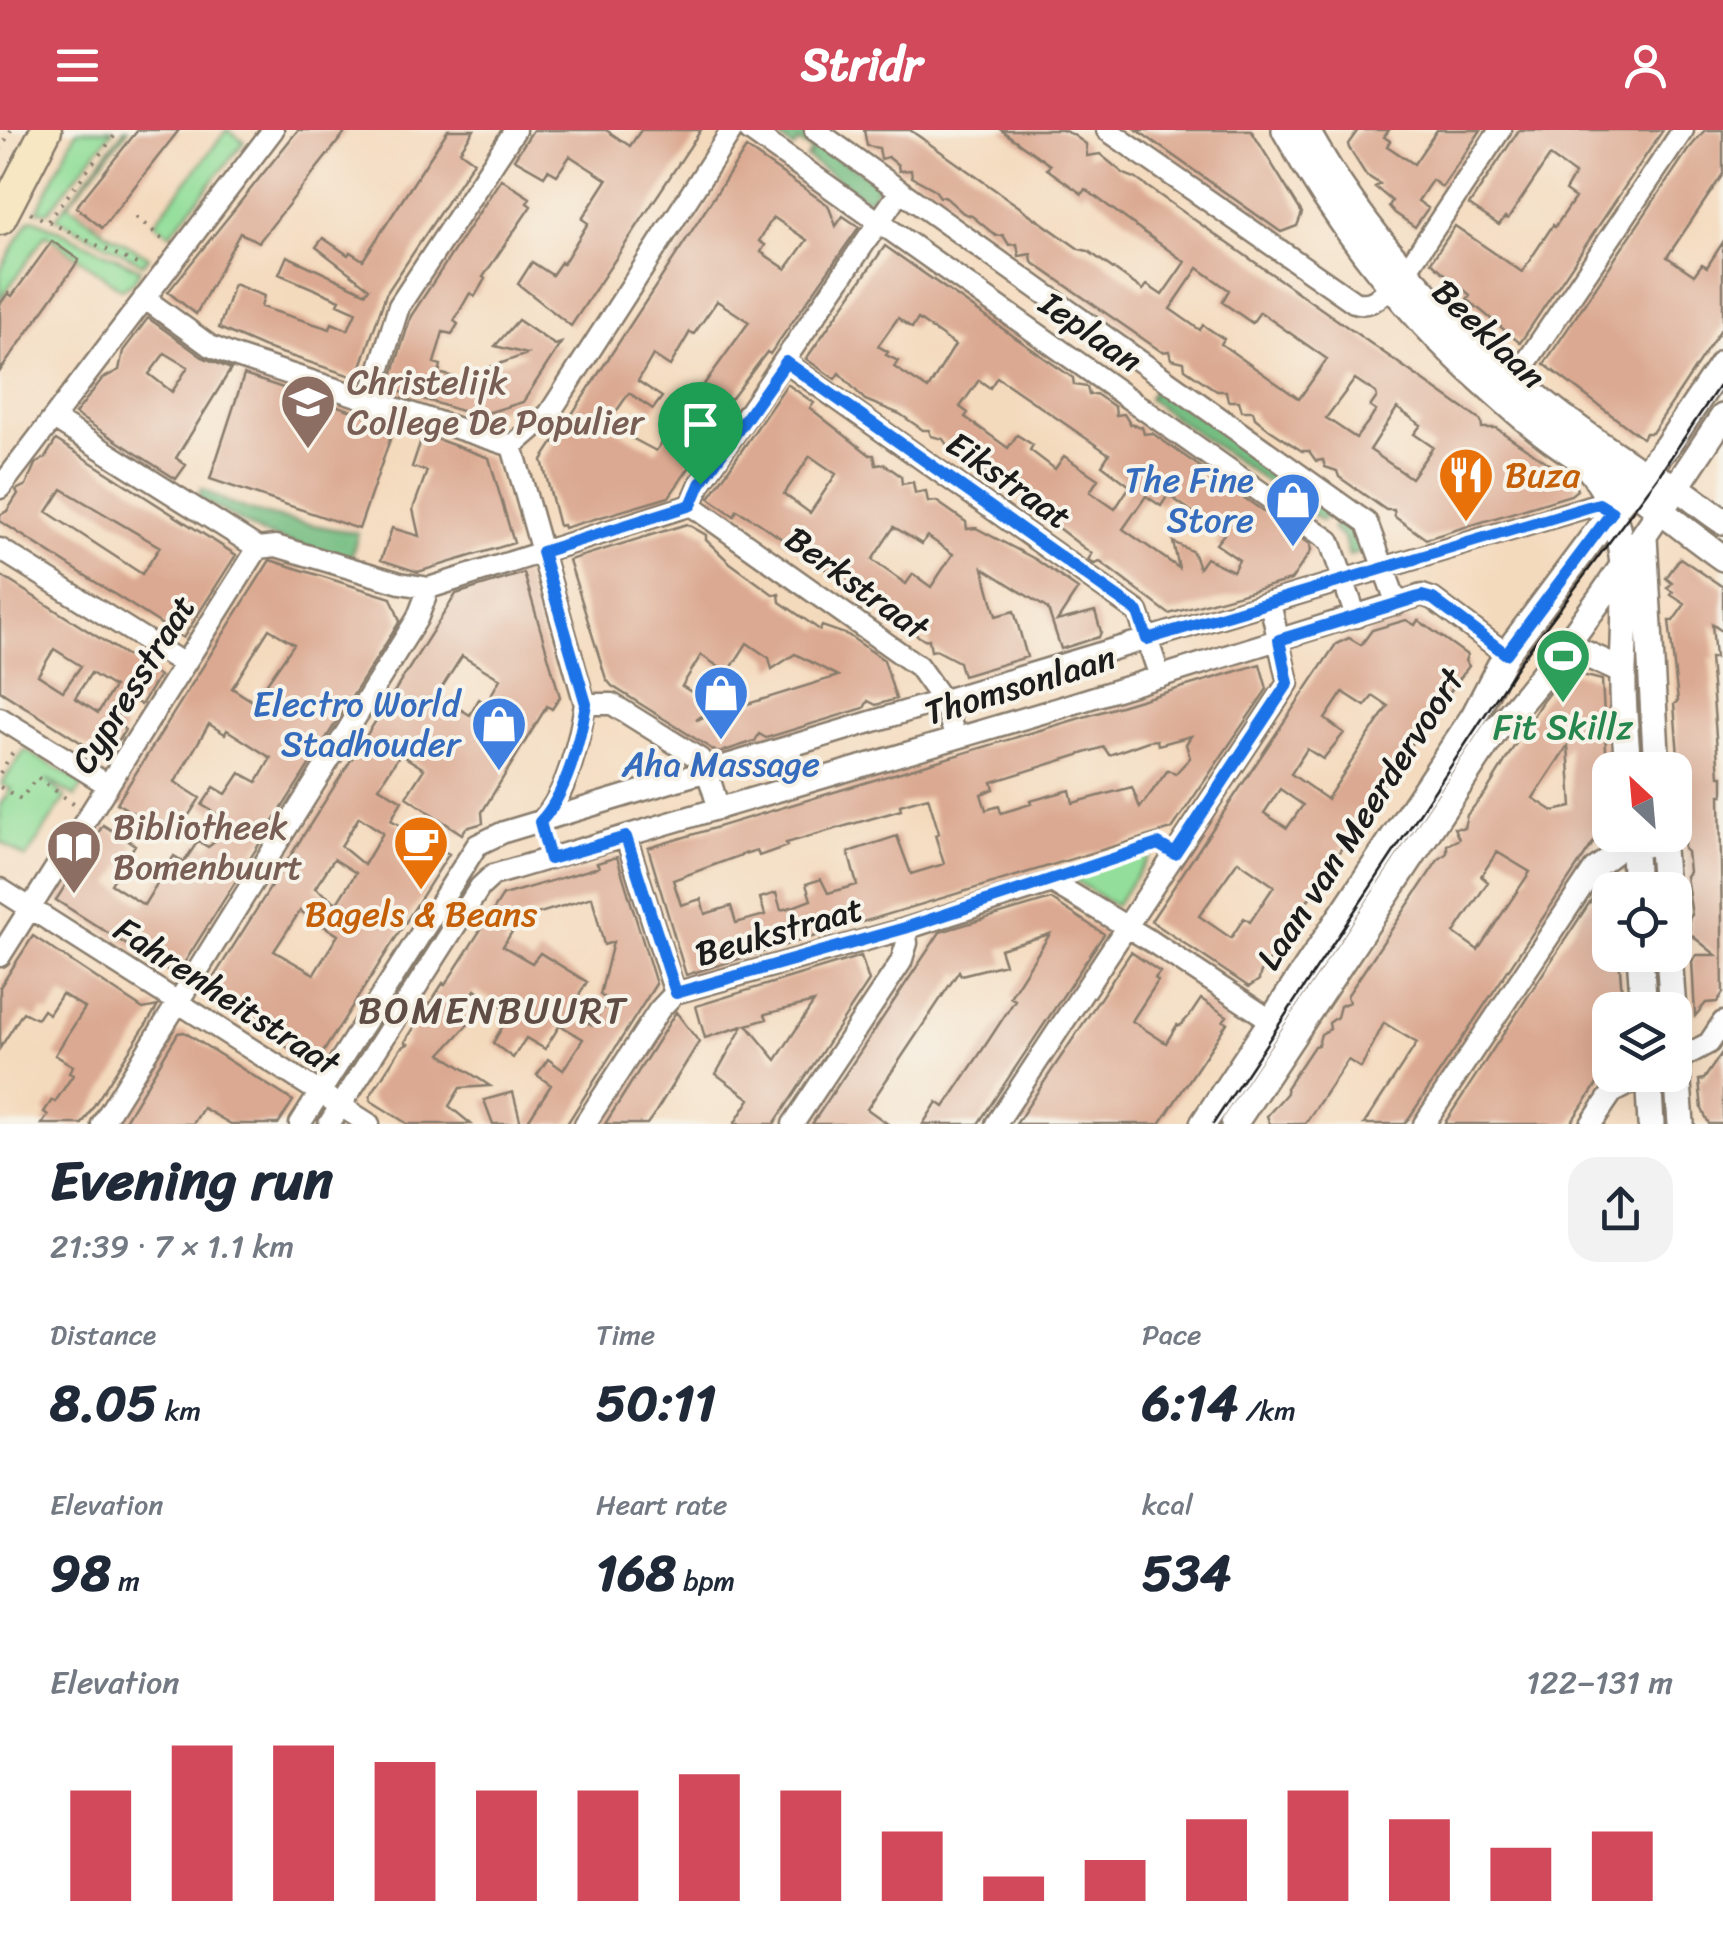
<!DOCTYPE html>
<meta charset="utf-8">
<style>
:root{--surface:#fff;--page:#f2f2f3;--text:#1f2937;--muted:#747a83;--accent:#d1495b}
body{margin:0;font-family:Sriracha,sans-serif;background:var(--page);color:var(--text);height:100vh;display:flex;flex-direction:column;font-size:38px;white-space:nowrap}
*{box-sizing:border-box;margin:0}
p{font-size:32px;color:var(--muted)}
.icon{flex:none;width:55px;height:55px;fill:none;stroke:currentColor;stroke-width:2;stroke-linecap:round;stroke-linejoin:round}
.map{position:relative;height:994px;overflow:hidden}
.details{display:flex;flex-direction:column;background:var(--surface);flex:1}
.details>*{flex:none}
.needle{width:65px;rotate:334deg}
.controls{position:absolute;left:1592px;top:622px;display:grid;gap:20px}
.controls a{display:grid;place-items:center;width:100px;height:100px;border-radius:20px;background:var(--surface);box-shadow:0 10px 40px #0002;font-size:50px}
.pin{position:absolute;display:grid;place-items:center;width:85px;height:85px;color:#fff;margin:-102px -42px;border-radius:50% 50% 50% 0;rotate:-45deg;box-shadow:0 0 10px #0007}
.pin .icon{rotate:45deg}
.round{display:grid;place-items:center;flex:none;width:105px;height:105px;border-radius:30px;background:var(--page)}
.head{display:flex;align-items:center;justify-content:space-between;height:170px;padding:0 50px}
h1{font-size:55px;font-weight:700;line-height:75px}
.stats{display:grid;grid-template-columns:repeat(3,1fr);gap:15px;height:170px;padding:10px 50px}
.stats div{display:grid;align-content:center}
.stats b{font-size:50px;font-weight:700}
.stats small{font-size:28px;font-weight:400}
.stats p{font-size:28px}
.chart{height:280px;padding:20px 50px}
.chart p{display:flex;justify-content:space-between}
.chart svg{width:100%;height:180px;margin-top:10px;stroke:var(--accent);stroke-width:6}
header{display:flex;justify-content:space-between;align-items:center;height:130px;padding:0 50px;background:var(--accent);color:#fff;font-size:45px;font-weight:700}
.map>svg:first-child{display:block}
</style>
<header><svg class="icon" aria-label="menu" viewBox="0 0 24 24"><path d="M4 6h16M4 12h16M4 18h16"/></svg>Stridr<svg class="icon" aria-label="person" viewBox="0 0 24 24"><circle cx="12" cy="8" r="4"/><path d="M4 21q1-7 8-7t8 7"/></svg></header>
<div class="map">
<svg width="1723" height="994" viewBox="0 0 1723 994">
<rect width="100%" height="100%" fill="#f7f3e8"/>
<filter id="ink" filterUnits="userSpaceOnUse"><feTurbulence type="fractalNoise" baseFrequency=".01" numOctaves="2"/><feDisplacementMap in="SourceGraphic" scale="20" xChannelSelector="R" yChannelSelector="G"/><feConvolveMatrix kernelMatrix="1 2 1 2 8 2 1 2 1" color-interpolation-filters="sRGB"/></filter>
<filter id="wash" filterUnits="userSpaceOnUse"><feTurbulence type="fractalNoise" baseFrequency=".0048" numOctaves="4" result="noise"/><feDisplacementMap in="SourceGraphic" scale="40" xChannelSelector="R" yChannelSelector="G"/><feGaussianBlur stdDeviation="2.25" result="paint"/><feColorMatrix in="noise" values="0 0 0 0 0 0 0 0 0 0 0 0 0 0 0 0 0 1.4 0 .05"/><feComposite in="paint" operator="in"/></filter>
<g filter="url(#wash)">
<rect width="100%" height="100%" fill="#f4dabd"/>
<path fill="#93de9a" stroke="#587d5b" stroke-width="2.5" d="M77,0H113L48,82L37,81Z
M124,0H128L68,74L105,102L149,127L143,134L56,88Z
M227,0L244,12L170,104L154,93Z
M34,89L140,139L135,151L121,159L46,104L0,170V140L29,90Z
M25,620L84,654L75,667L47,649L65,668L26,728L0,711V675L11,659L1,654Z
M1158,715L1115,776L1070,747Z"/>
<path fill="#76bd82" stroke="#496c4f" stroke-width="2.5" d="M767,0H800L879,55L869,71L807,28L812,21L798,12L794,18Z
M1159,253L1354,389L1372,420L1349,426L1344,409L1332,399L1337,391L1328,384L1322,391L1148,269Z
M201,358C248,387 304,393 358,403L350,432L261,403L199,368Z"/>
<g id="blocks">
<path fill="#dba991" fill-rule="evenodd" d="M138,0H179L102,98L76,77Z
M298,0H347L259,112L240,103L196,184L168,162Z
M448,0H474L460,21L474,31L386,164L357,248L263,217L219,198L234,154L264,166L261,177L330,199L332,193L348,200L356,182L338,174L340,170L279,144L287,126L366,163L369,158L316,117L323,108L348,125L350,122L363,130Z
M533,0H606L630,16L641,0H701L571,196L518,154L532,132L552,145L561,132L563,134L588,93L582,89L607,50L570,26L557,45L548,40L544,46L514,29Z
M864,0H910L1079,119L1088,121L1143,160L1147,155L1162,165L1185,132L1085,59L1082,64L1047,39L1050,35L1001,0H1062L1072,4L1086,14L1087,26L1100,24L1124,44L1135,48L1481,291L1482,298H1496L1574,351L1577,360L1571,365L1426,409L1395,387L1394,380H1386L1339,347L1337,341L1325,337L1323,330L1316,331L1309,321H1302L1270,300L1255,288L1253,281H1242L1239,271H1228L1226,261H1217L1185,239L1184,232L1171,229L1169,221L1162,222L1032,132L1031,124L1019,126L1017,114L1009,115L1003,105L996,106L972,86L963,83L944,66L940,67L934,59L912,47L911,40L899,41L898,35L888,27L881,29L879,18L867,16ZM1198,138L1229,160L1222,172L1252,193L1260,182L1327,229L1299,269L1221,214L1224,209L1203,195L1200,200L1170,179ZM1355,249L1376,263L1377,267L1370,277L1376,281L1356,308L1326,288ZM1397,278L1421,295L1414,304L1433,317L1411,348L1370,320Z
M1137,0H1251L1302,83L1297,96L1281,102Z
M1358,0H1389L1384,7L1390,11L1387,16L1414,34L1437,0H1481L1442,57L1432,50L1418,71L1428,78L1415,97L1395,83L1389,76L1392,71L1375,57L1380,54L1366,45L1349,18L1348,14Z
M1519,0H1663L1520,213L1467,169L1470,165L1431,132L1455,96L1522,142L1553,95L1555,97L1575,68L1565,61L1575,44L1550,26L1508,89L1505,87L1499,95L1469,75Z
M1705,0H1723V44L1667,127L1694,145L1702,134L1707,137L1723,112V196L1652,303H1646L1642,308L1544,234L1688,20Z
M746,18L828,75L836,96L843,86L859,97L770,224L767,222L732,268L722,270L724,279L714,294L704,296L705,305L689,330V338L669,367L564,398L563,395L559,396L542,330ZM773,87L807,110L786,139L761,122L765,115L759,111ZM717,171L749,192L656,321L611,297L609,292L629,263L653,279L662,267L638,251L653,225L670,236L690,202L694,204Z
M501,49L530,68L527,73L531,76L483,147L485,149L475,166L470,163L454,191L458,194L452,204L443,202L434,233L441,235L439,243L465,250L488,238L527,224L495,216L518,190L555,215L561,213L523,272L477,286L388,258L411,186Z
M52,111L79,130L0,241V174L8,163L12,166Z
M885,116L1073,248L1074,255L1087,257L1089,265L1096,264L1115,277L1116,285L1124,284L1130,294L1142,297L1144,304L1152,303L1310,414L1311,421L1291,450L1169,484L1100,432L1094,434L1088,430L1092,424L1019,368L1018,360L1010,361L958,324L956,318L950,319L943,309L931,306L929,300H923L900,284L865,270L839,243L835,249L806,229ZM898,188L912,198L918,189L955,215L928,259L894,237L898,231L886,225L888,222L878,216ZM997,247L1109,324L1102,335L1130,356L1115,379L1090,362L1098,349L1064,326L1055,339L1030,320L1033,315L1017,305L1008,318L965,287L968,283L960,277L979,250L990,258ZM1168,365L1224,404L1216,414L1239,430L1233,441L1206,428L1199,438L1193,422L1173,412L1179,438L1123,399L1146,366L1161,376Z
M148,188L202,227L231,239L176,328L186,335L176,349L75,284L102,249L119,240L123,221ZM165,223L188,237L172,262L149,244Z
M244,245L395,295L359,399L210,349Z
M787,254L814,273L810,278L829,293L870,325H874L876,335L884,334L901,346L902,354L913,352L915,363L926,361L928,372L936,371L949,380L966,392L967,399L976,398L1035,429L1078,459L1057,491L1095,481L1101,502L1099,507L1061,519L1048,479L983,438L996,486L1014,481L1027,527L963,546L959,532L936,520L931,521L929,509L924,510L905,497L880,477L879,470L868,471L866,460L858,462L759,393L737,380L734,386L709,368ZM810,326L836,344L810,383L784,364ZM894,397L922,414L927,406L953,424L931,457L913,444L906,454L872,430Z
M423,304L489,328L514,413L418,442L381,430L392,398L419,406L413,379L427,341L412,337Z
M56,310L236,425L183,508L0,391V385L7,381L18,364L16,360L26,355L35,334L45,328ZM62,359L160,417L142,444L47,382Z
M687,394L706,405V410L729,432L774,465L779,464L780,472L820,500L822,496L848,505L884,530L896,569L876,575L868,571L864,578L766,608L759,604L755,611L718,623L612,556L606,549L569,430ZM747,513L769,528L772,539L795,524L838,546L696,590L715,577L682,556L701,525L728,543Z
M1680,428L1723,457V502L1712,494L1715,528H1710L1719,646H1723V665H1720L1723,863L1717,872L1706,873L1695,886L1692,831L1697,825H1716L1690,804L1689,788L1692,785L1686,746L1689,742L1687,722L1684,719L1685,679L1678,674L1683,668L1679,640L1682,630L1678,626L1674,574L1678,571L1669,491H1673L1685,474L1671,465L1673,462L1667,458L1672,453L1666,448Z
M270,430L391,468L400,491L176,846L56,770L103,695L135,715L111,754L144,775L174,726L184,732L198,711L208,717L212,714L229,691L202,675L214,657L226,664L240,643L257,652L271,628L227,600L225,604L209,594L175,652L200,668L187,688L179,683L165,703L117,673ZM269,499L294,514L254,572L232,558Z
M524,443L560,567L552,579L547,576L482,682L483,693L466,698L462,704L406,667L424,639L400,624L379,657L402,671L391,690L449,724L315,935L203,864L456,464ZM462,526L500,549L486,574L479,569L470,585L437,565ZM359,687L383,703L364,735L341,716ZM334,729L356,743L337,773L315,758ZM300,781L338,805L314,844L274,821Z
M0,445L159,546L141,575L129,567L115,590L125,600L107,629L0,561ZM54,519L81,536L63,561L38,545ZM91,543L114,557L98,583L75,568Z
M1406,490L1415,495L1418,490L1467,525L1465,531L1469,536L1393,639L1260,844L1259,850L1249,857L1151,791L1336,514L1349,508L1361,515L1372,500ZM1343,562L1365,576L1373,566L1388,576L1327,669L1291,644L1307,619L1323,629L1344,603L1325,589ZM1280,659L1303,675L1287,698L1264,683ZM1238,731L1274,756L1250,792L1244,788L1231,808L1199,786Z
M1260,534L1267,559L1172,699L686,845L648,718ZM1191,606L1186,614L1190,628L1175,644L1168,640L1140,678L1132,657L1073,673L1070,660L1030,671L1031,674L1001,683L999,676L986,680L981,664L994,659L992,652L1104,617L1109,625L1148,611L1157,610L1158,615ZM928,667L939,703L935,705L944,734L911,744L897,706L848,722L857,755L828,763L821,749L806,754L811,770L795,776L781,780L776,763L760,768L765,785L736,793L731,776L705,784L701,769L681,775L673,750L744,724L757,720L759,726L787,716L786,713L901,680L900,675Z
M1566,541L1602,550L1609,672L1607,692L1405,994H1364L1417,913L1384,893L1361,938L1348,930L1305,994H1270L1267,986L1287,963L1286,958L1314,916L1318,915L1321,904L1330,899L1329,893L1337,887L1340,876L1349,872L1347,866L1438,730L1447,723V715L1459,709L1454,698H1464L1467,685L1486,662L1541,573ZM1568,615L1572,677L1553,681L1533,668ZM1497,722L1530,742L1478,820L1454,803L1488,752L1481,746Z
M617,727L656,854L567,994H526L551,955L537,945L548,929L563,940L583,909L560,895L545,919L526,908L513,928L493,913L511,882L475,860L460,883L472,890L441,924L490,956L460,958L449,976L471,994H408L371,971L370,966L401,918L408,914L405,912L426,879L443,853L445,855L503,765L599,737L597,733ZM592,767L604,815L613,812L600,865L608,870L592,895L569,881L587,852L540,823L532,833L503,816L520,789Z
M1607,746L1610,825H1619L1623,880H1610V935L1570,994H1444Z
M1051,769L1104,804L978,994H923L937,972L944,977L981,922L1015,870L1010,867L1050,804L1000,819L1005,834L961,845L959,841L867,979L888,994H812L940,802Z
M33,806L143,879L158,876L82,994H42L48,985L44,982L52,970L55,972L73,945L69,943L73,936L55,925L85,878L62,864L49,884L43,880L37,889L23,882L0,918V857Z
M1131,822L1160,842L1155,848L1158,851L1132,891L1166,913L1177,895L1180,896L1191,884L1201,869L1227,886L1223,891L1227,893L1208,922L1160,994H1016Z
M861,826L869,851L774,994H734L750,969L716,944L743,896L705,908L696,876ZM814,872L776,930L747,895L767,889L765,884Z
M676,882L699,912L655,983L647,994H605Z
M184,902L293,971L278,994H231L203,978L193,994H123L178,903Z
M1723,921V994H1709L1702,979L1699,950L1704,949Z
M513,962L521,994H493L484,970Z"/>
</g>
</g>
<g filter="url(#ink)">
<use href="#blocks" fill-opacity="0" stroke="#887b6c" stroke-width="2.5"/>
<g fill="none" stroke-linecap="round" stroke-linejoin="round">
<g stroke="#887b6c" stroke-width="25">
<path id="minor" d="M749,0L1330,411L1356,487
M815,0L1367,393L1397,474
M1107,0L1354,172C1371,177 1379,168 1391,156
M1406,141L1500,0
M144,168L210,216L237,227L512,316
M785,232L1138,482L1160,547
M1515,249L1683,0
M370,270L399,176L515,0
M54,289L258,418L276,416L400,453L429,458L691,375L700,354L900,61
M512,316L585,574C580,609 566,666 542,690
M512,316L549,284L732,0
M0,358L273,0
M691,375L918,536L943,571L956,608
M0,419L184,534
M585,574H612L700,629L707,641L719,679
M0,588L108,655
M626,707L675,863
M0,759L369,994
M0,826L258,418
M1675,931L1709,913L1723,892
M102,994L417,489L429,458
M300,994L477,715L504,702L1587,377L1599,374L1612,382
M329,994L480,757L493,745L1059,578L1422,465L1433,469L1506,524
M585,994L659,880L675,863L905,799L1052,752L1154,813L1272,891
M793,994L901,832L907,813L905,799
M996,994L1288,553L1270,473
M1424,994L1594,739L1618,721L1649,716
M1591,994L1612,963L1647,945"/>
</g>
<g stroke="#887b6c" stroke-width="30">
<path id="tertiary" d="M1285,0C1340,100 1413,193 1500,267C1524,289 1551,311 1579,328C1597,338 1615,345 1632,358C1662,382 1692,406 1723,428
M1306,0C1383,138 1501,250 1632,336C1645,344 1660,348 1674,356C1690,365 1705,380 1723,391
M1585,334C1633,385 1625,476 1623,540C1622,573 1626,607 1628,640
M1644,407L1657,640
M1563,514L1623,541
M1633,705L1636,760
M1661,705L1665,760
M1640,825L1644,880
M1669,825L1673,880
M1675,911L1681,994
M1648,945L1651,994
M1203,994L1474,586L1506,524L1612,382L1667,316L1723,233
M1234,994L1495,601C1582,505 1651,394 1723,287"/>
</g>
<g stroke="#887b6c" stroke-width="35">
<path id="secondary" d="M0,89L46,0"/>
</g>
<path stroke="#887b6c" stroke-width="4" stroke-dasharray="2.5 8" stroke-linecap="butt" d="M0,20L11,0
M30,83L143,137
M136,87L167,113
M48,91L119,0
M0,643L16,617
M0,657L21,669L37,647L76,676
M1073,744L1158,715
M1681,774L1684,810"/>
<use href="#minor" stroke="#fff" stroke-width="20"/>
<use href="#tertiary" stroke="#fff" stroke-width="25"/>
<use href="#secondary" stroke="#f7e8c3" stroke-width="30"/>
<path stroke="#1c1c1c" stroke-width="2.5" d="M1213,994L1520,532L1657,348L1723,250"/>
</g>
</g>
<g fill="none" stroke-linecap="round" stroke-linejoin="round" filter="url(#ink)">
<g stroke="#fff" stroke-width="20">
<path id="route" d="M786,232L1138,482L1147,509L1588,377L1599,374L1612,382L1506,524L1433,469L1422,466L1279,510L1288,553L1175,724L1158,714L905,798L676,863L626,707L550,729L540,692C566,666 580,610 586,574L542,422L691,375L700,354Z"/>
</g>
<use href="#route" stroke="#1a73e8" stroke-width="12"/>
</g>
<defs>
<g id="school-pin" transform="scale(2.875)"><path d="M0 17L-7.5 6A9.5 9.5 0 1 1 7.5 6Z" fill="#8d6e63" stroke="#f7f3e8"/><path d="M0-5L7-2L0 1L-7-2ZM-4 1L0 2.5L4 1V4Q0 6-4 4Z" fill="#fff"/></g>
<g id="restaurant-pin" transform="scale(2.875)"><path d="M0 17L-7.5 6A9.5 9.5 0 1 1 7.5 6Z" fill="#e8710a" stroke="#f7f3e8"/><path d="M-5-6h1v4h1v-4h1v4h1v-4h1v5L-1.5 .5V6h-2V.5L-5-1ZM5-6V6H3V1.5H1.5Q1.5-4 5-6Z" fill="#fff"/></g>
<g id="shop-pin" transform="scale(2.875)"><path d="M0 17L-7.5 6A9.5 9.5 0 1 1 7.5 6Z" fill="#3f7fe0" stroke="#f7f3e8"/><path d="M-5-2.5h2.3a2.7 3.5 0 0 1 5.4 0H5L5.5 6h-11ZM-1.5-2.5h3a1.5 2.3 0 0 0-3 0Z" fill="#fff"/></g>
<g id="stadium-pin" transform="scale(2.875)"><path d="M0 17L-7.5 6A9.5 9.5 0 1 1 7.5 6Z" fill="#2e9e5b" stroke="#f7f3e8"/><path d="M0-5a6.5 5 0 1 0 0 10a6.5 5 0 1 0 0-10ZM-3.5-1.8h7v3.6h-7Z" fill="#fff"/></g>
<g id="cafe-pin" transform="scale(2.875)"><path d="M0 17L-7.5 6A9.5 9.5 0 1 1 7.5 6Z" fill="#e8710a" stroke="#f7f3e8"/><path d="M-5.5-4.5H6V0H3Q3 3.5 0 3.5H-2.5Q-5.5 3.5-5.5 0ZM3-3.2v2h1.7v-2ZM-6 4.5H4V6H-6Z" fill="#fff"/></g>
<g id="library-pin" transform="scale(2.875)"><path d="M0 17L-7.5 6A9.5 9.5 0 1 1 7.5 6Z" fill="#8d6e63" stroke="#f7f3e8"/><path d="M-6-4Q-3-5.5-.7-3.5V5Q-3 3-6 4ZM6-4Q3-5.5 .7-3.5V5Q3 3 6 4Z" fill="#fff"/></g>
</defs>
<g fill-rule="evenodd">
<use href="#school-pin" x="308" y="272"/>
<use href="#restaurant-pin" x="1466" y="345"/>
<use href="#shop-pin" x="1293" y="370"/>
<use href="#stadium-pin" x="1563" y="526"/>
<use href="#shop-pin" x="721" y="563"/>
<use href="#shop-pin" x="499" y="594"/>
<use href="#cafe-pin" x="421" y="713"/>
<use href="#library-pin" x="74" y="717"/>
</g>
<g text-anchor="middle" stroke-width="8" stroke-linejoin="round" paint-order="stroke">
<g font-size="35" fill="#1c1c1c" stroke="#f7f3e8">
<text transform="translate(1091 202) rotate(35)" y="12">Ieplaan</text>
<text transform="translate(1489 204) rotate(44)" y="12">Beeklaan</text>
<text transform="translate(1009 350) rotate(35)" y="12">Eikstraat</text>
<text transform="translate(857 453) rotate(36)" y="12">Berkstraat</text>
<text transform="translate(133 554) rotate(-58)" y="12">Cypresstraat</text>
<text transform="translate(1020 555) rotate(-17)" y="12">Thomsonlaan</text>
<text transform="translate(1360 689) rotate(-57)" y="12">Laan van Meerdervoort</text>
<text transform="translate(779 801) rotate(-16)" y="12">Beukstraat</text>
<text transform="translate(227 866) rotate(33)" y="12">Fahrenheitstraat</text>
</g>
<g font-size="35" fill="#785e54" stroke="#f7f3e8" text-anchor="start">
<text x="347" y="264">Christelijk<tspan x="347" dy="40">College De Populier</tspan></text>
<text x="113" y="709">Bibliotheek<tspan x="113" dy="40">Bomenbuurt</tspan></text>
</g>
<g font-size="35" fill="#c56008" stroke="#f7f3e8" text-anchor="start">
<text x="1505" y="357">Buza</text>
<text x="421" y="796" text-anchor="middle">Bagels &amp; Beans</text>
</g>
<g font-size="35" fill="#366cbe" stroke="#f7f3e8" text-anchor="end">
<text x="1254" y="362">The Fine<tspan x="1254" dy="40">Store</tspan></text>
<text x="460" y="586">Electro World<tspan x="460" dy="40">Stadhouder</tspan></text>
<text x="721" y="646" text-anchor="middle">Aha Massage</text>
</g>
<g font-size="35" fill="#27864d" stroke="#f7f3e8">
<text x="1563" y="609">Fit Skillz</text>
</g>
<g font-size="38" letter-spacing="2.5" fill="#5f4d45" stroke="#f7f3e8">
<text x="493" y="893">BOMENBUURT</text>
</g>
</g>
</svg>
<div class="controls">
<a><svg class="needle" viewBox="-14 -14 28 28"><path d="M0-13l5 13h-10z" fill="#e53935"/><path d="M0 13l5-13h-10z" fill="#747a83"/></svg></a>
<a><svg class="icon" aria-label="locate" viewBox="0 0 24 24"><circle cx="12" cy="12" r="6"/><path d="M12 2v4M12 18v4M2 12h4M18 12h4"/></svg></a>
<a><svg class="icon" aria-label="layers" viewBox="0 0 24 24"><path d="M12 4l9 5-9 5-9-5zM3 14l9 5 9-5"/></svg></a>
</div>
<div class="pin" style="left:700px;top:354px;background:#1e9e55"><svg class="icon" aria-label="arrive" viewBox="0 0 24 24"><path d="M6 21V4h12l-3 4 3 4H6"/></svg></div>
</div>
<section class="details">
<div class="head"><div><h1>Evening run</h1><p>21:39 · 7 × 1.1 km</p></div><a class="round"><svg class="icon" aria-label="share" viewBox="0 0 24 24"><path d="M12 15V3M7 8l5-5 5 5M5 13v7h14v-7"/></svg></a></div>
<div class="stats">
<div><p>Distance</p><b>8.05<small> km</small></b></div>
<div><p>Time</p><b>50:11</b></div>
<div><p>Pace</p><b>6:14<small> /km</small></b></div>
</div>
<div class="stats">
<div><p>Elevation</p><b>98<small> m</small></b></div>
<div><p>Heart rate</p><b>168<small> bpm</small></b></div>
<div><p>kcal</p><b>534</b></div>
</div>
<div class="chart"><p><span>Elevation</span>122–131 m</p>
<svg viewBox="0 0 160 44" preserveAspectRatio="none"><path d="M5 44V17M15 44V6M25 44V6M35 44V10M45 44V17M55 44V17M65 44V13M75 44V17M85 44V27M95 44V38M105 44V34M115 44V24M125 44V17M135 44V24M145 44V31M155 44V27"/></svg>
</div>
</section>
